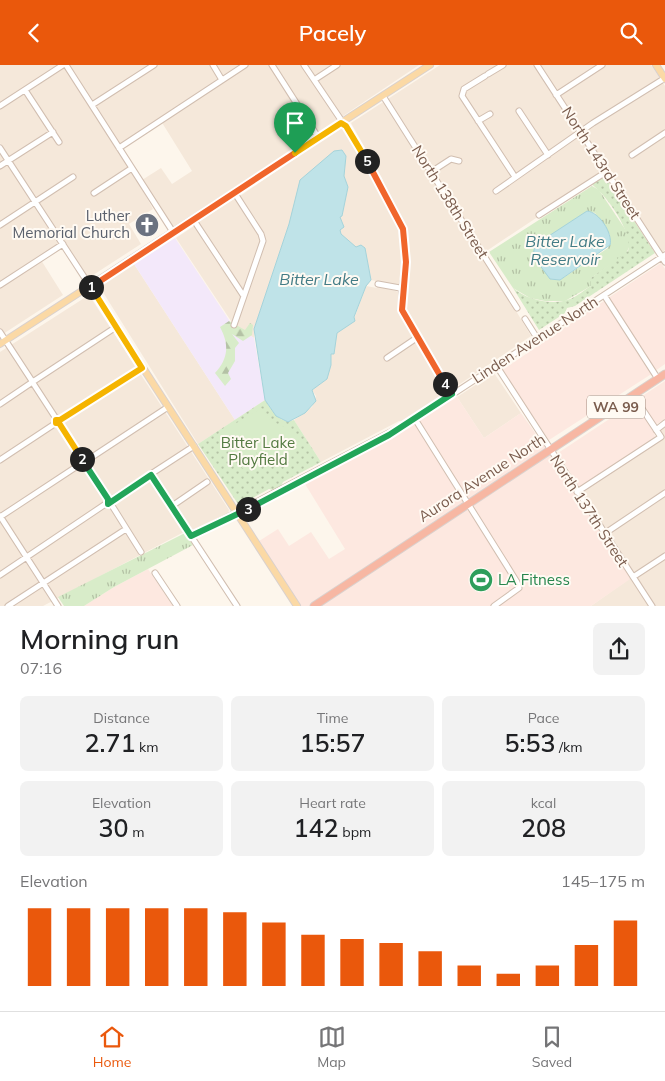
<!DOCTYPE html>
<meta charset="utf-8">
<style>
:root{--surface:#fff;--page:#f2f2f2;--text:#202124;--muted:#757577;--line:#e0e0e0;--accent:#ea580c}
body{margin:0;font-family:Mulish,sans-serif;background:var(--page);color:var(--text);height:100vh;display:flex;flex-direction:column;font-size:19px;white-space:nowrap}
*{box-sizing:border-box;margin:0}
p{font-size:16px;color:var(--muted)}
.icon{flex:none;width:28px;height:28px;fill:none;stroke:currentColor;stroke-width:2;stroke-linecap:round;stroke-linejoin:round}
.map{position:relative;height:541px;overflow:hidden}
.side{display:flex;flex-direction:column;background:var(--surface);flex:1}
.side>*{flex:none}
.pin{position:absolute;display:grid;place-items:center;width:42px;height:42px;color:#fff;margin:-51px -21px;border-radius:50% 50% 50% 0;rotate:-45deg;box-shadow:0 0 5px #0007}
.pin .icon{rotate:45deg}
.km{position:absolute;width:25px;height:25px;margin:-12px;border-radius:50%;background:#222;color:#fff;font-size:14px;line-height:25px;text-align:center}
.round{display:grid;place-items:center;flex:none;width:52px;height:52px;border-radius:8px;background:var(--page)}
.summary{display:flex;align-items:center;justify-content:space-between;height:85px;padding:0 20px}
h1{font-size:28px;font-weight:600;line-height:38px}
.figures{display:grid;grid-template-columns:repeat(3,1fr);gap:8px;height:85px;padding:5px 20px}
.figures div{display:grid;align-content:center;border-radius:8px;background:var(--page);text-align:center}
.figures b{font-size:25px;font-weight:600}
.figures small{font-size:14px;font-weight:400}
.figures p{font-size:14px}
.chart{height:140px;padding:10px 20px}
.chart p{display:flex;justify-content:space-between}
.chart svg{width:100%;height:90px;margin-top:5px;stroke:var(--accent);stroke-width:6}
header{display:flex;justify-content:space-between;align-items:center;height:65px;padding:0 20px;background:var(--accent);color:#fff;font-size:22px;font-weight:600}
.menu{display:flex;justify-content:space-around;align-items:center;height:70px;border-top:1px solid var(--line);background:var(--surface);font-size:14px;color:var(--muted)}
.menu a{display:grid;justify-items:center;gap:2px}
.menu .current{color:var(--accent)}
.map>svg:first-child{display:block}
</style>
<header><svg class="icon" aria-label="back" viewBox="0 0 24 24"><path d="M15 5l-7 7 7 7"/></svg>Pacely<svg class="icon" aria-label="search" viewBox="0 0 24 24"><circle cx="10" cy="10" r="6"/><path d="M15 15l6 6"/></svg></header>
<div class="map">
<svg width="665" height="541" viewBox="0 0 665 541">
<defs>
<pattern id="grass-tufts" width="24" height="20" patternUnits="userSpaceOnUse" patternTransform="scale(1.25)"><rect width="24" height="20" fill="#d8ecc9"/><path d="M3 7l-1-3M5 7V3M7 7l1-3M15 17l-1-3M17 17v-4M19 17l1-3" fill="none" stroke="#b4c2a5"/></pattern>
<pattern id="forest-firs" width="22" height="20" patternUnits="userSpaceOnUse" patternTransform="scale(1.25)"><rect width="22" height="20" fill="#d8ecc9"/><path d="M5 1l3.5 6h-7zM16 11l3.5 6h-7z" fill="#b4c2a5"/></pattern>
<pattern id="park-dots" width="8" height="8" patternUnits="userSpaceOnUse" patternTransform="scale(1.25)"><rect width="8" height="8" fill="#d8ecc9"/><path d="M2 2h.1M6 6h.1" fill="none" stroke="#b4c2a5" stroke-width="1.8" stroke-linecap="round"/></pattern>
</defs>
<rect width="100%" height="100%" fill="#fdf6ec"/>
<path fill="#f5e8da" d="M0,0H60L0,39Z
M69,0H419L173,165L142,115L161,103L172,119L192,106L161,56L119,83L153,144L129,159L141,179L90,212L83,211L63,180L41,195L63,230L0,271V83L28,126L0,78V45Z
M440,0H651L665,21V185L660,189L605,107L482,189L531,271L454,323H450L407,251L403,231L408,192L405,164L380,117L383,115L351,58Z
M346,63L395,149L403,173L405,198L400,221L371,215L367,194L361,180L356,182L341,169L340,165L344,162L340,152L342,151L348,122L344,111L346,91L342,85H339L301,115L289,159L254,264V273L236,261L264,179L258,159L240,131L336,65Z
M236,133L262,174L243,227L198,157Z
M194,161L241,233L233,259L176,173Z
M134,199L235,355L198,379L101,224L102,220Z
M366,221L377,223V221L399,227L402,249L449,328L404,357L399,356L321,397L294,355L312,342L316,331L312,325L327,314L331,300V289H334L337,268L353,257Z
M89,230L229,445L228,448L193,467H184L43,541H0V287Z
M494,308L521,348L484,373L457,332Z
M665,358V541H591L632,512L577,427L660,373L656,365Z"/>
<path fill="#fde8e0" d="M661,198L665,204V299L655,306L608,233Z
M604,236L653,308L549,375L501,306Z
M665,316V354L655,360L638,334Z
M457,332L484,373L521,348L577,427L633,512L591,541H297L256,478L278,464L289,481L311,467L329,494L345,484L302,414L440,337Z
M635,337L654,367L655,372L579,422L558,388Z
M148,504L173,541H84L114,522Z"/>
<path fill="#f3e8fa" d="M175,173L231,258L254,273L265,335L235,355L134,199Z"/>
<path fill="url(#grass-tufts)" fill-rule="evenodd" d="M592,121L599,125L627,167L630,180L626,189L591,213V221L565,236H545L530,233L513,223L489,187ZM587,146L595,148L610,170L608,183L560,215L550,214Z
M185,468L193,480L114,522L84,541H64L58,532Z"/>
<path fill="url(#forest-firs)" d="M229,256L245,265L250,258L253,260L252,270L243,276L232,269L239,278L235,283V296L228,308L231,314L225,321L215,308C229,293 229,279 220,262Z"/>
<path fill="url(#park-dots)" d="M604,110L655,188L575,241L567,243L565,248L539,265L513,223C527,235 553,241 570,234C578,231 584,225 591,221V213L628,186C634,168 605,128 591,119Z
M265,335C272,345 279,360 294,355L321,397L283,417L281,421L273,425L269,424L249,435L248,438L240,442L198,379Z"/>
<path fill="#d8ecc9" d="M262,343L271,356L287,363L300,378L299,384L283,398L263,397L256,387L253,395L243,404L221,367Z"/>
<path fill="#bfe3e8" stroke="#a5d3da" d="M342,85L346,91L344,111L348,122L342,151L340,152L344,162L340,165L341,169L356,182L361,180L365,183L371,215L366,221L354,252L355,256L337,268L334,289H331V300L327,314L312,325L316,336L305,348L288,357L276,351L265,335L254,264L289,159L300,115L334,86Z
M587,146C599,147 613,168 610,180L560,215L550,214L533,191L535,180Z"/>
<g fill="none" stroke-linecap="round" stroke-linejoin="round">
<g stroke="#d1beb0" stroke-width="7">
<path id="minor" d="M66,0L173,167
M213,0L222,15
M272,0L318,72
M304,0L362,86L398,153C407,174 408,199 402,221
M537,0L665,197
M488,9L503,0
M485,11L464,24L462,31L515,112
M314,15L337,0
M25,25L59,77
M556,30L602,0
M383,31L517,243
M92,40L154,0
M0,41L63,0
M519,46L548,90
M478,56L490,49
M0,83L90,221
M119,83L245,0
M632,90L665,68
M0,101L53,67
M431,107L451,94L459,96
M496,126L593,58L665,13
M234,127L261,169L263,176L234,260
M94,128L132,103
M539,150L606,107
M193,154L243,230
M0,160L73,112
M378,219L400,223
M0,220L63,179
M402,226L404,223L401,222L404,249L452,329
M604,230L658,314
M525,254L537,273
M0,267L32,316
M387,293L418,272
M496,300L652,541
M34,316L116,262
M33,318L57,355
M0,339L31,318
M58,354L83,395
M415,354L517,517L519,523L494,541
M60,355L142,303
M656,365L665,358
M0,395L56,358
M86,396L168,342
M85,399L108,434
M151,410L237,541
M577,427L661,372L633,330
M111,435L194,381
M111,439L141,487
M172,441L207,417
M0,451L58,541
M0,452L82,398
M604,469L665,428
M191,471L415,354L665,190
M155,508L177,541
M0,510L107,438
M633,512L665,491
M8,541L126,464"/>
</g>
<g stroke="#dad1cd" stroke-width="8">
<path id="major" d="M656,0L665,14
M90,221L297,541
M0,279L430,0"/>
</g>
<g stroke="#dad1cd" stroke-width="9">
<path id="highway" d="M314,541L665,309"/>
</g>
<use href="#minor" stroke="#fff" stroke-width="5"/>
<use href="#major" stroke="#fbd9a5" stroke-width="6"/>
<use href="#highway" stroke="#f7b7a3" stroke-width="7"/>
</g>
<g fill="none" stroke-linecap="round" stroke-linejoin="round">
<g stroke="#fff" stroke-width="10">
<path id="split-1" d="M91,222L295,88"/>
</g>
<g stroke="#fff" stroke-width="10">
<path id="split-2" d="M82,394L59,358H56V355H60L142,303L91,222"/>
</g>
<g stroke="#fff" stroke-width="10">
<path id="split-3" d="M82,394L86,395L85,399L108,434V439L151,410L191,471L248,444"/>
</g>
<g stroke="#fff" stroke-width="10">
<path id="split-4" d="M248,444L389,370L452,329L445,319"/>
</g>
<g stroke="#fff" stroke-width="10">
<path id="split-5" d="M367,96L403,164L406,197L402,245L445,319"/>
</g>
<g stroke="#fff" stroke-width="10">
<path id="split-6" d="M295,88L341,58L346,61L367,96"/>
</g>
<use href="#split-1" stroke="#f0652b" stroke-width="6"/>
<use href="#split-2" stroke="#f5b400" stroke-width="6"/>
<use href="#split-3" stroke="#22a559" stroke-width="6"/>
<use href="#split-4" stroke="#22a559" stroke-width="6"/>
<use href="#split-5" stroke="#f0652b" stroke-width="6"/>
<use href="#split-6" stroke="#f5b400" stroke-width="6"/>
</g>
<defs>
<g id="church-disc" transform="scale(1.25)"><circle r="9.5" fill="#6b7280" stroke="#fffaf3"/><path d="M-1.2-6h2.4v3.5h3.3v2.4h-3.3V6h-2.4V-.1h-3.3v-2.4h3.3Z" fill="#fff"/></g>
<g id="stadium-disc" transform="scale(1.25)"><circle r="9.5" fill="#2e9e5b" stroke="#fffaf3"/><path d="M0-5a6.5 5 0 1 0 0 10a6.5 5 0 1 0 0-10ZM-3.5-1.8h7v3.6h-7Z" fill="#fff"/></g>
</defs>
<g fill-rule="evenodd">
<use href="#church-disc" x="147" y="160"/>
<use href="#stadium-disc" x="481" y="515"/>
</g>
<g text-anchor="middle" stroke-width="4" stroke-linejoin="round" paint-order="stroke">
<rect fill="#fffaf3" stroke="#a28b7f" stroke-width="1" x="587" y="330.5" width="58" height="23" rx="4"/>
<g font-size="14" font-weight="bold" fill="#7a5c4d">
<text x="616" y="347">WA 99</text>
</g>
<g font-size="15" fill="#7a5c4d" stroke="#fffaf3">
<text transform="translate(601 98) rotate(57)" y="5">North 143rd Street</text>
<text transform="translate(450 137) rotate(58)" y="5">North 138th Street</text>
<text transform="translate(535 275) rotate(-33)" y="5">Linden Avenue North</text>
<text transform="translate(482 413) rotate(-33)" y="5">Aurora Avenue North</text>
<text transform="translate(589 446) rotate(57)" y="5">North 137th Street</text>
</g>
<g font-size="15" fill="#5b616d" stroke="#fffaf3" text-anchor="end">
<text x="130" y="156">Luther<tspan x="130" dy="17">Memorial Church</tspan></text>
</g>
<g font-size="15" fill="#537a41" stroke="#fffaf3">
<text x="258" y="383">Bitter Lake<tspan x="258" dy="17">Playfield</tspan></text>
</g>
<g font-size="15" fill="#27864d" stroke="#fffaf3" text-anchor="start">
<text x="498" y="520">LA Fitness</text>
</g>
<g font-size="16" font-style="italic" fill="#437c86" stroke="#fffaf3">
<text x="565" y="182">Bitter Lake<tspan x="565" dy="18">Reservoir</tspan></text>
<text x="319" y="220">Bitter Lake</text>
</g>
</g>
</svg>
<div class="pin" style="left:295px;top:88px;background:#1e9e55"><svg class="icon" aria-label="arrive" viewBox="0 0 24 24"><path d="M6 21V4h12l-3 4 3 4H6"/></svg></div>
<b class="km" style="left:91px;top:222px">1</b>
<b class="km" style="left:82px;top:394px">2</b>
<b class="km" style="left:248px;top:444px">3</b>
<b class="km" style="left:445px;top:319px">4</b>
<b class="km" style="left:367px;top:96px">5</b>
</div>
<section class="side">
<div class="summary"><div><h1>Morning run</h1><p>07:16</p></div><a class="round"><svg class="icon" aria-label="share" viewBox="0 0 24 24"><path d="M12 15V3M7 8l5-5 5 5M5 13v7h14v-7"/></svg></a></div>
<div class="figures">
<div><p>Distance</p><b>2.71<small> km</small></b></div>
<div><p>Time</p><b>15:57</b></div>
<div><p>Pace</p><b>5:53<small> /km</small></b></div>
</div>
<div class="figures">
<div><p>Elevation</p><b>30<small> m</small></b></div>
<div><p>Heart rate</p><b>142<small> bpm</small></b></div>
<div><p>kcal</p><b>208</b></div>
</div>
<div class="chart"><p><span>Elevation</span>145–175 m</p>
<svg viewBox="0 0 160 44" preserveAspectRatio="none"><path d="M5 44V6M15 44V6M25 44V6M35 44V6M45 44V6M55 44V8M65 44V13M75 44V19M85 44V21M95 44V23M105 44V27M115 44V34M125 44V38M135 44V34M145 44V24M155 44V12"/></svg>
</div>
</section>
<nav class="menu">
<a class="current"><svg class="icon" aria-label="home" viewBox="0 0 24 24"><path d="M3 11l9-7 9 7M6 9v11h12V9"/></svg>Home</a>
<a><svg class="icon" aria-label="map" viewBox="0 0 24 24"><path d="M3 6l6-2 6 2 6-2v14l-6 2-6-2-6 2zM9 4v14M15 6v14"/></svg>Map</a>
<a><svg class="icon" aria-label="saved" viewBox="0 0 24 24"><path d="M7 4h10v16l-5-4-5 4z"/></svg>Saved</a>
</nav>
